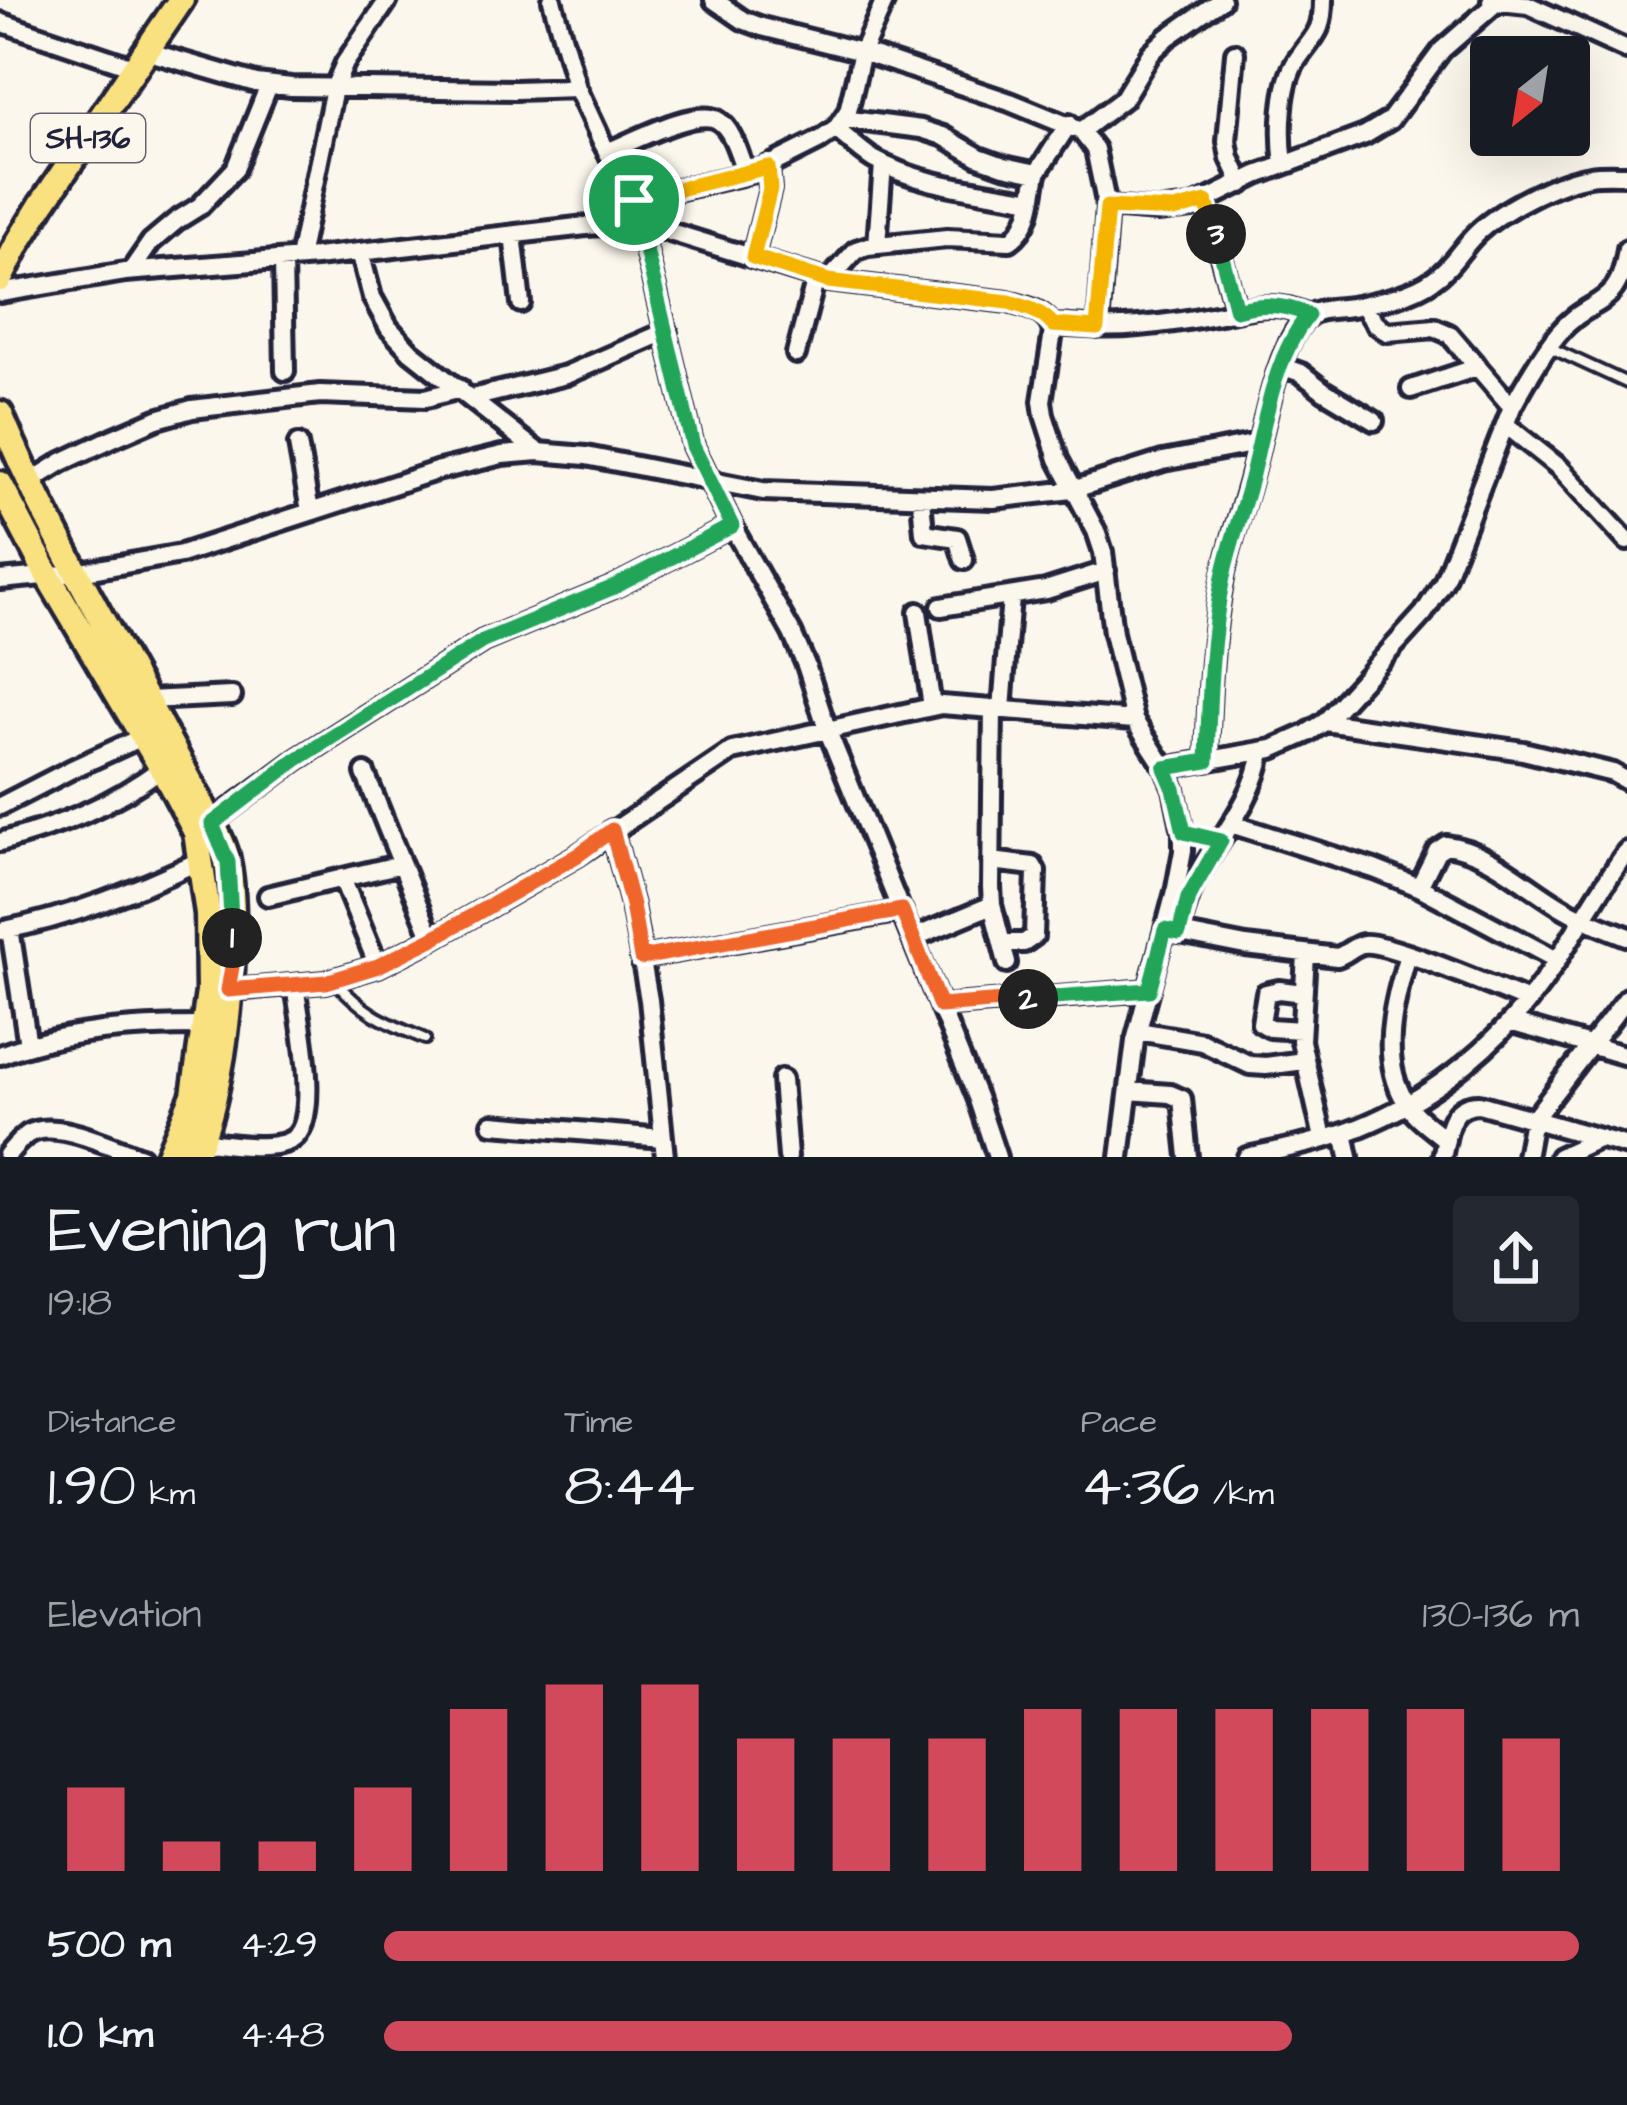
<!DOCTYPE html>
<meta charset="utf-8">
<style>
:root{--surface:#171b24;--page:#242831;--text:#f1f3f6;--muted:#9ea1a6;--accent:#d1495b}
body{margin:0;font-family:"Architects Daughter",sans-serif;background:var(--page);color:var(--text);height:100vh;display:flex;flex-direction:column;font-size:45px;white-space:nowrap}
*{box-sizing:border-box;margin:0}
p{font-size:39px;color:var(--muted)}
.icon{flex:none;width:66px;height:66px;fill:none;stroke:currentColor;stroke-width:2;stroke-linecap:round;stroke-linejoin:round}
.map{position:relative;height:1157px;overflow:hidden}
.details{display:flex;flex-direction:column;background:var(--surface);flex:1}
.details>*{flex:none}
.needle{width:78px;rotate:210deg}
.buttons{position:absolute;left:1470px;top:36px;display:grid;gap:24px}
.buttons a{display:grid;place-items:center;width:120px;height:120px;border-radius:12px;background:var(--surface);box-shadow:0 12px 48px #0002;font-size:60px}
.pin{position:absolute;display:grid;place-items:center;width:102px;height:102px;color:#fff;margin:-51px;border:6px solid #fff;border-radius:50%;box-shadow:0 3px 12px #0007}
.km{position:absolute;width:60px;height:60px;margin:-30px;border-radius:50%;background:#222;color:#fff;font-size:33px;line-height:60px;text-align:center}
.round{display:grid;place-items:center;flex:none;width:126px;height:126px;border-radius:12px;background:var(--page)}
.head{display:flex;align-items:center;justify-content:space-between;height:204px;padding:0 48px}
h1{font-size:66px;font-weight:600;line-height:90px}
.stats{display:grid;grid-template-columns:repeat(3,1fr);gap:18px;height:204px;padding:12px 48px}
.stats div{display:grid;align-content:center}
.stats b{font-size:60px;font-weight:600}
.stats small{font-size:33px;font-weight:400}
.stats p{font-size:33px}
.chart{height:336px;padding:24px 48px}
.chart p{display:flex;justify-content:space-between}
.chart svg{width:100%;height:216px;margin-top:12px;stroke:var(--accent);stroke-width:6}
ul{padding:0 48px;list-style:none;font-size:39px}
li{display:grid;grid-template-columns:192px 144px 1fr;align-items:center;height:90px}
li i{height:30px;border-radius:15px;background:var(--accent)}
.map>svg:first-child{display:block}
</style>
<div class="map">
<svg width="1627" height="1157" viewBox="0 0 1627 1157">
<rect width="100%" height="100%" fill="#fbf7ec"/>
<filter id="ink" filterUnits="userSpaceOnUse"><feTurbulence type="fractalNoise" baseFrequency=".00833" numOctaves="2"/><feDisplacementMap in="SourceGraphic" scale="24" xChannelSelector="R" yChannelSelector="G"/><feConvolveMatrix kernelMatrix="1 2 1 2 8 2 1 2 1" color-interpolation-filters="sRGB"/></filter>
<g filter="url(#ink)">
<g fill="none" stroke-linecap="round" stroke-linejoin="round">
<g stroke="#22223b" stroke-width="16">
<path id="lane" d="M1549,347L1627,383
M334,980C364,1014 385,1022 425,1039"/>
</g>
<g stroke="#22223b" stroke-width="26">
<path id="street" d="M552,0L577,88L603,144L634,200L693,446L732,526L792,633L806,665L827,729L977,1097L997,1157
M714,0L743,20L762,27L862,52L1010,102L1081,131L1095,149L1107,207L1098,328
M1491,1L1528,5L1627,50
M0,22L136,68
M146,51L256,83L291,87L515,90L577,88
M1235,53L1227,141L1230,158L1242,184
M843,119L921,129L943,136L979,157L1004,166L1037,173L1069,124
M836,129C848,139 860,151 873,159C920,186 980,190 1032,200
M1081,131L1123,99L1151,53L1168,37L1221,0
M607,152C630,143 698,106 719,121C734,131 739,157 746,173
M1284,164C1280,136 1280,85 1297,60C1314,35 1323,33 1323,0
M634,200L758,171L820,140L836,129L848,111L862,52L885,0
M1206,202L1236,310
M1107,207L1158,211L1192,207L1257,175L1365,135L1390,120L1442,50L1496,3
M513,235L521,303
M877,245L883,164
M360,252L372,297L389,328L411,352L538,452
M753,257L770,189L768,167
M299,258L334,88L345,63L388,0
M283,260L285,371
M131,271L151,242L176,221L200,206L235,169L269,85
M828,281L856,250L868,246L947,238L1010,241C1032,226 1032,198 1037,173
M0,293L125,272L316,257L586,226L641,223L828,281L1008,302C1027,307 1049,311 1053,332L1042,401L1044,415L1058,459L1096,531L1103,552L1113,633L1134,720L1165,768L1174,789L1183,832V851L1176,888L1135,1041L1120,1157
M1363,305L1376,324L1387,332L1435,328L1449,334L1512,407
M1053,325C1082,327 1110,329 1139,326C1164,324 1190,320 1215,315C1250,309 1273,298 1308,315
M796,354L816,278
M1281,366L1301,373L1324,391L1374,421
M1411,389L1478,367
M472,398L566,375L667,331
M1506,425L1560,468L1627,541
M298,444L310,511
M28,483L62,462L113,438L157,419L192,409L320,394L426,398L460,389
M921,499L924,533L957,538L964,560
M0,580L75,573L181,554L436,471L502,455L538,452L586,456L763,491L993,499L1072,490L1163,461L1258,443
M941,607L1046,590L1106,571
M918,612L932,707
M147,700L232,696
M993,708L991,887L992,905L1007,963
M1002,709L1011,597
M1325,722L1523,751L1613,773L1627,781
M1207,761C1209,700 1211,639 1223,579C1229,543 1243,509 1252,473C1263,433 1276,349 1305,319C1317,306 1340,310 1357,306C1382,301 1414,294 1434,279C1452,267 1462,247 1477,233C1502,209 1557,181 1590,176C1602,174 1615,175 1627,175
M1165,768L1272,749L1306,734L1325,722L1424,613L1444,581L1512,407C1525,383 1540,356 1558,334C1591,294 1618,313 1627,249
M365,773L432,939
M0,806L72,769L142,737
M1231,824L1374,869L1419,887L1557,960
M204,828L296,760L483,641L614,587L732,526
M612,830L632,905L649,1000L665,1157
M0,842C62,825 109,807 162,768
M991,861L1033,866L1036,871L1034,936L1024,943H1002
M342,878L378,966
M1419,887L1437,851L1446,845C1491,851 1526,887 1565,909C1584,920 1606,928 1627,936
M268,896L402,864
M10,929L28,1045
M1165,930L1246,946L1337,957C1347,954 1353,946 1363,944C1385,940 1500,990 1528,1001
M0,931C71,917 136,891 201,860
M1179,933C1183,914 1188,895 1197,878C1220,837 1255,799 1262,751
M913,938L992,905
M1306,954L1301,1041L1323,1138
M1408,954C1395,1001 1378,1056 1405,1101C1414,1117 1432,1128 1446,1140
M641,958L902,911
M221,991L326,982L378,966L432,939L578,855L732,751L941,705L1134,720
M940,1006L1149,990
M1510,1022L1627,1056
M1301,1030L1270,1028L1261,1023L1266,993L1279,990L1303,993
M1138,1031L1202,1042L1250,1065L1266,1066L1304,1061
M0,1055C65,1030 135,1026 204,1026
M782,1079L788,1157
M1129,1091L1170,1094L1182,1099L1188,1157
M492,1124L663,1138
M1344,1133L1349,1157
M201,1141C224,1144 274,1152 293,1139C322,1118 299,1018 295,985
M7,1155C13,1148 21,1139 28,1134C56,1118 113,1148 141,1157
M1247,1157C1289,1148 1333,1140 1372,1122C1438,1093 1500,1042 1542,983C1572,940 1596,893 1627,851
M1442,1157C1448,1133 1448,1104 1479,1104L1627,1146
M1526,1157L1533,1120L1627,998
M1559,1157L1600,1138"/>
</g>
<g stroke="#22223b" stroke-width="33">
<path id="primary" d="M0,279L18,243L42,204L181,0
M0,414C44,521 103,620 158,722C174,752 190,781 205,811C213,827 224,843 227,861C241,929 226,1097 193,1157
M0,484L48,576L162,768L196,832L208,914L209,992L194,1095L168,1157"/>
</g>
<use href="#lane" stroke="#fbf7ec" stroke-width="8"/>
<use href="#street" stroke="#fbf7ec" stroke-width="16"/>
<use href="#primary" stroke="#fae180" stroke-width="24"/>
</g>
</g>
<g fill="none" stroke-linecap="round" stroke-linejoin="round" filter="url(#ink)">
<g stroke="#fff" stroke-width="24">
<path id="split-1" d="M232,938L228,862L212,824L296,760L483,641L614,587L732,526L693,446L634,200"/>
</g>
<g stroke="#fff" stroke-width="24">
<path id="split-2" d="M232,938L233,961L228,990L326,982L378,966L432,939L578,855L612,830L632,905L641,958L902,910L940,1006L1028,999"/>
</g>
<g stroke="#fff" stroke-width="24">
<path id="split-3" d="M1028,999L1149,990L1165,930L1179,933L1188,898L1221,841L1184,832L1174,789L1165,768L1207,761C1209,700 1211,637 1223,577C1230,541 1245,506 1253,470C1266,418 1274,358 1308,315C1285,304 1260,303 1236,310L1216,234"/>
</g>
<g stroke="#fff" stroke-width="24">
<path id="split-4" d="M634,200L768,167L770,189L753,257L828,281L1009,302C1025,307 1042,311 1053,325L1097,328L1107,207L1174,210L1206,202L1216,234"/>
</g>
<use href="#split-1" stroke="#22a559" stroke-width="15"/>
<use href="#split-2" stroke="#f0652b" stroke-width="15"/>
<use href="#split-3" stroke="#22a559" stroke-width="15"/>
<use href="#split-4" stroke="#f5b400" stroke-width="15"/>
</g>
<g text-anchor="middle" stroke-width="10" stroke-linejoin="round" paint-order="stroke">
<rect fill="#fbf7ec" stroke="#636270" stroke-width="3" x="31" y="114" width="114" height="48" rx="9"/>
<g font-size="30" font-weight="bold" fill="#22223b">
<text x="88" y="148">SH-136</text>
</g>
</g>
</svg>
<div class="buttons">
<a><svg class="needle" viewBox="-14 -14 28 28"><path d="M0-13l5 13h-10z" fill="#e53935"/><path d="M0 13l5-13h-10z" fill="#9ea1a6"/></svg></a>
</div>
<div class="pin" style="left:634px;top:200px;background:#1e9e55"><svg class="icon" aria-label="arrive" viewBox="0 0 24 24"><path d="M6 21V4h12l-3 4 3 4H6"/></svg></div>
<b class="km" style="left:232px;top:938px">1</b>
<b class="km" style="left:1028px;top:999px">2</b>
<b class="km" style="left:1216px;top:234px">3</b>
</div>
<section class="details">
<div class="head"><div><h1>Evening run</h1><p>19:18</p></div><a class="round"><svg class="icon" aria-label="share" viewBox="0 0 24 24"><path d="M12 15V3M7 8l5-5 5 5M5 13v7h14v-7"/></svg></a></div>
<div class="stats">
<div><p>Distance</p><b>1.90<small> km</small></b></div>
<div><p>Time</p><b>8:44</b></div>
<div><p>Pace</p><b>4:36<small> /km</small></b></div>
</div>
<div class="chart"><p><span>Elevation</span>130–136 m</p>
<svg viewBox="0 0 160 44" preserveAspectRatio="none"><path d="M5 44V27M15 44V38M25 44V38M35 44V27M45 44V11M55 44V6M65 44V6M75 44V17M85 44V17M95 44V17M105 44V11M115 44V11M125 44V11M135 44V11M145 44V11M155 44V17"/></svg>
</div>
<ul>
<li><b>500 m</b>4:29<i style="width:100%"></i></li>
<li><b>1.0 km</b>4:48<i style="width:76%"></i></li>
</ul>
</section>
